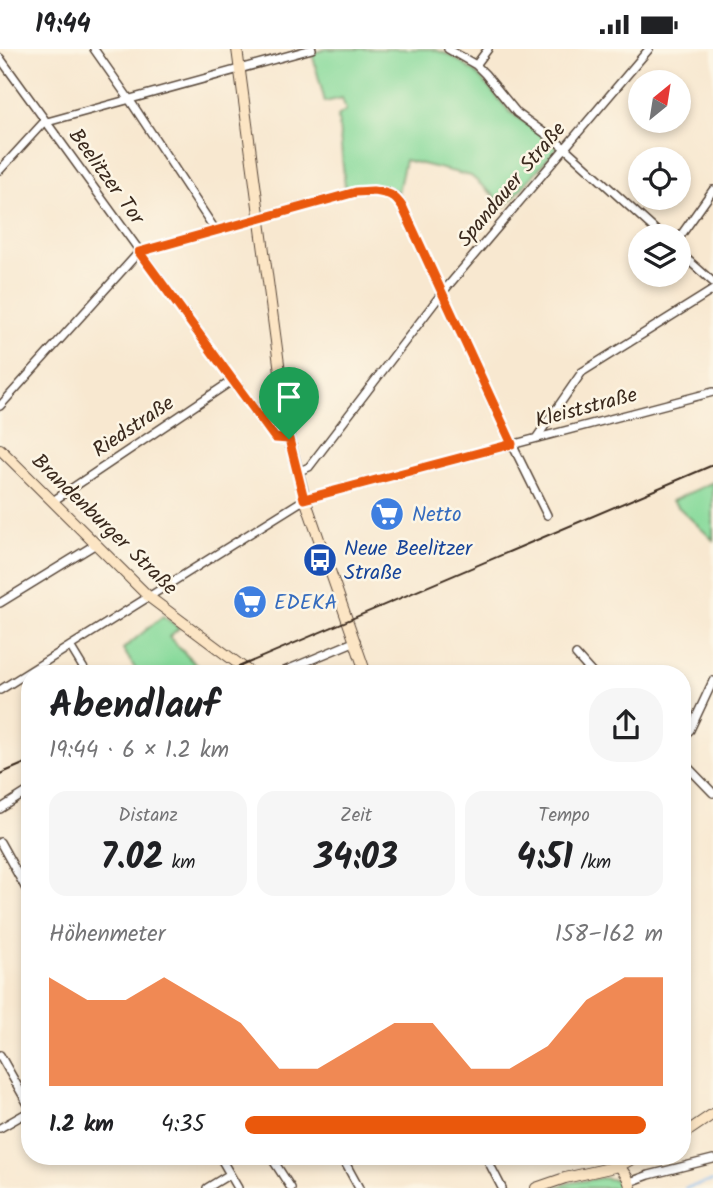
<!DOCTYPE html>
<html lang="de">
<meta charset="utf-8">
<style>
:root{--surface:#fff;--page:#f6f6f6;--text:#202124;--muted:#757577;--accent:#ea580c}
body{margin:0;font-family:Kalam,sans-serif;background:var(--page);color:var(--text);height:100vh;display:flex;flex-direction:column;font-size:26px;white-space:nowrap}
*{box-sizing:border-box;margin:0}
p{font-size:23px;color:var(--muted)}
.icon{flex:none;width:38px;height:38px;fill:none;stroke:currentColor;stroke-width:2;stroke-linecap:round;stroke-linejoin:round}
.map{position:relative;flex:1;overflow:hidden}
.sheet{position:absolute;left:21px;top:616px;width:670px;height:500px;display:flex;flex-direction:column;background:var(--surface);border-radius:28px;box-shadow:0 4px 10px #0003}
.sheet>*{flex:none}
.needle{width:46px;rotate:30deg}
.controls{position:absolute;left:628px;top:21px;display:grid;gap:14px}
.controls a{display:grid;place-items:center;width:63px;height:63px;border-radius:50%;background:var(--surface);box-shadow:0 4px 10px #0003;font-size:35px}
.pin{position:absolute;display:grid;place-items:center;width:60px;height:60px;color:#fff;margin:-72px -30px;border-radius:50% 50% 50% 0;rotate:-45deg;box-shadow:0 0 7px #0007}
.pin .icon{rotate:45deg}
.round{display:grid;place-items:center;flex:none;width:74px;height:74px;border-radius:28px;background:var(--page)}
.headline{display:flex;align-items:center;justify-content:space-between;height:119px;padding:0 28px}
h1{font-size:38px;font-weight:600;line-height:52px}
.figures{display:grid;grid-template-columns:repeat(3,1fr);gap:10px;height:119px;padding:7px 28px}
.figures div{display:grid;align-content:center;border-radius:18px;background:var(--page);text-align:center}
.figures b{font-size:35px;font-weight:600}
.figures small{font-size:19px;font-weight:400}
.figures p{font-size:19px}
.chart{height:196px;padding:14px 28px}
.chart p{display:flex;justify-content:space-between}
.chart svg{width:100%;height:126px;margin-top:7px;fill:var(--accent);opacity:.7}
ul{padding:0 28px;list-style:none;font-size:23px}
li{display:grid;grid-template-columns:112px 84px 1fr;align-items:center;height:52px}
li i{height:18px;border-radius:9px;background:var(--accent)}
.status{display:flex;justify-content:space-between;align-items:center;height:49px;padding:0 35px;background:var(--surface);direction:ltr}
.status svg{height:19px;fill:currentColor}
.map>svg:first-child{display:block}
</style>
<div class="status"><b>19:44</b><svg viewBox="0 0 49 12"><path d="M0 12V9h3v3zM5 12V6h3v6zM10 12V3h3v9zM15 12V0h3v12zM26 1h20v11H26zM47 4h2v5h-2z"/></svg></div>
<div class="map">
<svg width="713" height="1139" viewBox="0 0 713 1139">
<rect width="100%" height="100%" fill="#fcf5e5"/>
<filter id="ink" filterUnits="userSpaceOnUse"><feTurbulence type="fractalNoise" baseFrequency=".0143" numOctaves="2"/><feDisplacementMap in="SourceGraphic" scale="14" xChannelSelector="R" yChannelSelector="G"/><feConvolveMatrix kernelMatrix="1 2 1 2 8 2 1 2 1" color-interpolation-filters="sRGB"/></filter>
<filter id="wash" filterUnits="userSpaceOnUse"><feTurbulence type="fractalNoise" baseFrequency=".00686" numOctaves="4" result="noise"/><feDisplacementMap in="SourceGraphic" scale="28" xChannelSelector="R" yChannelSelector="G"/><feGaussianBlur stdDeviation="1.57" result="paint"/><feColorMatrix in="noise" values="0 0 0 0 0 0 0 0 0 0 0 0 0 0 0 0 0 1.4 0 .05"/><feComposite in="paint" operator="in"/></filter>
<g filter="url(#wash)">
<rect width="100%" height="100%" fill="#f8e8d0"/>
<path fill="#88da9b" stroke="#62825c" stroke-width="2" d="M327,0H432L450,6L476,24L510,63L558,98L506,157L471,127L405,111L398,143L374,138H345L338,67L346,61L342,49L325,53L312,4Z
M713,433V491L672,452Z
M163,567L179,579L169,588L199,619L186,625H132L136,621L123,600Z
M602,1129L617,1131L623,1139H554L569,1134Z"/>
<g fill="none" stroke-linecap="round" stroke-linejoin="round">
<path stroke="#83bbf3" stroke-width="2" d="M685,1139L713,1132"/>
</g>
</g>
<g filter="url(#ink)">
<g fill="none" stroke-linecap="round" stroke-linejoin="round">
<g stroke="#574639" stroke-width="10">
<path id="street" d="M94,0L129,50L216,182
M448,0L476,16L485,25L517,64L565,99L662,187
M0,9L275,389L289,390
M476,16L488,0
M0,121L42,75L47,73L312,0
M679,189L713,141
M679,203L713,233
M0,357L139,203L356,143C368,142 387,139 397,149C400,152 401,156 403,159L512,395L547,466
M537,388L582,323L713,241
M297,423L309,418L442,244L649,0
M53,452L233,331
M0,554L96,495
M70,597L87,625
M576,606L593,625
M277,625L356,592
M0,641L305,450L713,343
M682,688L690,681L713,632
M682,712L713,744
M0,760L30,741
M0,793L30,847
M0,1006L30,1059
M0,1079L30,1062
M220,1108L238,1139
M271,1108L291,1139
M342,1108L359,1139
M486,1108L502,1139
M630,1133L649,1126L713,1110
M207,1139L230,1125"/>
</g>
<g stroke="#574639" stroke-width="12">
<path id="secondary" d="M237,0L289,390L305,450L366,625
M0,400L149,548L252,625
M682,1086L713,1065
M613,1108L627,1128L631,1139
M536,1139L565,1129L619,1117L636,1108"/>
</g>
<use href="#street" stroke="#fff" stroke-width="7"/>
<use href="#secondary" stroke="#fce5c4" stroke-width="10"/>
<path stroke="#3b2a1e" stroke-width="2" d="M222,625L713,416
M0,725L30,712"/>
</g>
</g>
<g fill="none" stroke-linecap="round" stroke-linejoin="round" filter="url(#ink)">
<g stroke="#fff" stroke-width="14">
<path id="route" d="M373,142C389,144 394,145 403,159L512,395L304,450L289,390L275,389L139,203L356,143Z"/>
</g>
<use href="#route" stroke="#ea580c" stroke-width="9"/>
</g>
<defs>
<g id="supermarket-disc" transform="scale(1.75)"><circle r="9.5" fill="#3f7fe0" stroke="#fcf5e5"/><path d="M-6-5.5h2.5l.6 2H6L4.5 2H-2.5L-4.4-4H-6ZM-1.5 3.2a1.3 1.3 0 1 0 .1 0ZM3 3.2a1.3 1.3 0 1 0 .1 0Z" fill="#fff"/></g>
<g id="bus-disc" transform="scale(1.75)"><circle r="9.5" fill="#1a4fb4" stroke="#fcf5e5"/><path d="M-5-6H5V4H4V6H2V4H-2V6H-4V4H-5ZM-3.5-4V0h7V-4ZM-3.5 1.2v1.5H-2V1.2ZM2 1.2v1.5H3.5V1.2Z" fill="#fff"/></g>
</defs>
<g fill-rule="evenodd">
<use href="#supermarket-disc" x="387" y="465"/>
<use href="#bus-disc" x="320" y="511"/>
<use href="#supermarket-disc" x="250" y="553"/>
</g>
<g text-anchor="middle" stroke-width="5" stroke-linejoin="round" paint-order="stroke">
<g font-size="21" fill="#3b2a1e" stroke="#fcf5e5">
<text transform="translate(107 127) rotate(54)" y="7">Beelitzer Tor</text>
<text transform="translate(511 135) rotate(-50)" y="7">Spandauer Straße</text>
<text transform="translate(586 358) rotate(-15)" y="7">Kleiststraße</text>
<text transform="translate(133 377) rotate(-34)" y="7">Riedstraße</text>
<text transform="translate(105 475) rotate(44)" y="7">Brandenburger Straße</text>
</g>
<g font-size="21" fill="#366cbe" stroke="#fcf5e5" text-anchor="start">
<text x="412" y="472">Netto</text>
<text x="274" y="560">EDEKA</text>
</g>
<g font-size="21" fill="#164399" stroke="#fcf5e5" text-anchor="start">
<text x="344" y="506">Neue Beelitzer<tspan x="344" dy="24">Straße</tspan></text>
</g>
</g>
</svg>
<div class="controls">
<a><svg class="needle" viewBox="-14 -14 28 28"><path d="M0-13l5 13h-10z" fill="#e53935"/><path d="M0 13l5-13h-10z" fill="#757577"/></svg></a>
<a><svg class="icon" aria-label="locate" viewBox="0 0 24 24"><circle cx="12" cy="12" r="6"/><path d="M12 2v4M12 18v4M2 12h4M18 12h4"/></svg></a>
<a><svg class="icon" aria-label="layers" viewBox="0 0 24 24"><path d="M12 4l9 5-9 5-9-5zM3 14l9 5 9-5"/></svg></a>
</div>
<div class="pin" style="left:289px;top:390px;background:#1e9e55"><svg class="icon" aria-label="arrive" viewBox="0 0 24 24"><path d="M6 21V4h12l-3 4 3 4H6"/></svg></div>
<section class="sheet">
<div class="headline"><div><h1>Abendlauf</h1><p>19:44 · 6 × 1.2 km</p></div><a class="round"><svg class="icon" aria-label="share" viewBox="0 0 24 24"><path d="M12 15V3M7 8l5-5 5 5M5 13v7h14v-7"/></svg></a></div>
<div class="figures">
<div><p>Distanz</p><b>7.02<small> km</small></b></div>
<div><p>Zeit</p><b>34:03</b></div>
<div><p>Tempo</p><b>4:51<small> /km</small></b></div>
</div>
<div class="chart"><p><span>Höhenmeter</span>158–162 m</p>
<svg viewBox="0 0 160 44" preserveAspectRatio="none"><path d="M0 44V6L10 14L20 14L30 6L40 14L50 22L60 38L70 38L80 30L90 22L100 22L110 38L120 38L130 30L140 14L150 6L160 6V44z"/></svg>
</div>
<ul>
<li><b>1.2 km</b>4:35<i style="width:96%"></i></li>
</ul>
</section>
</div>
